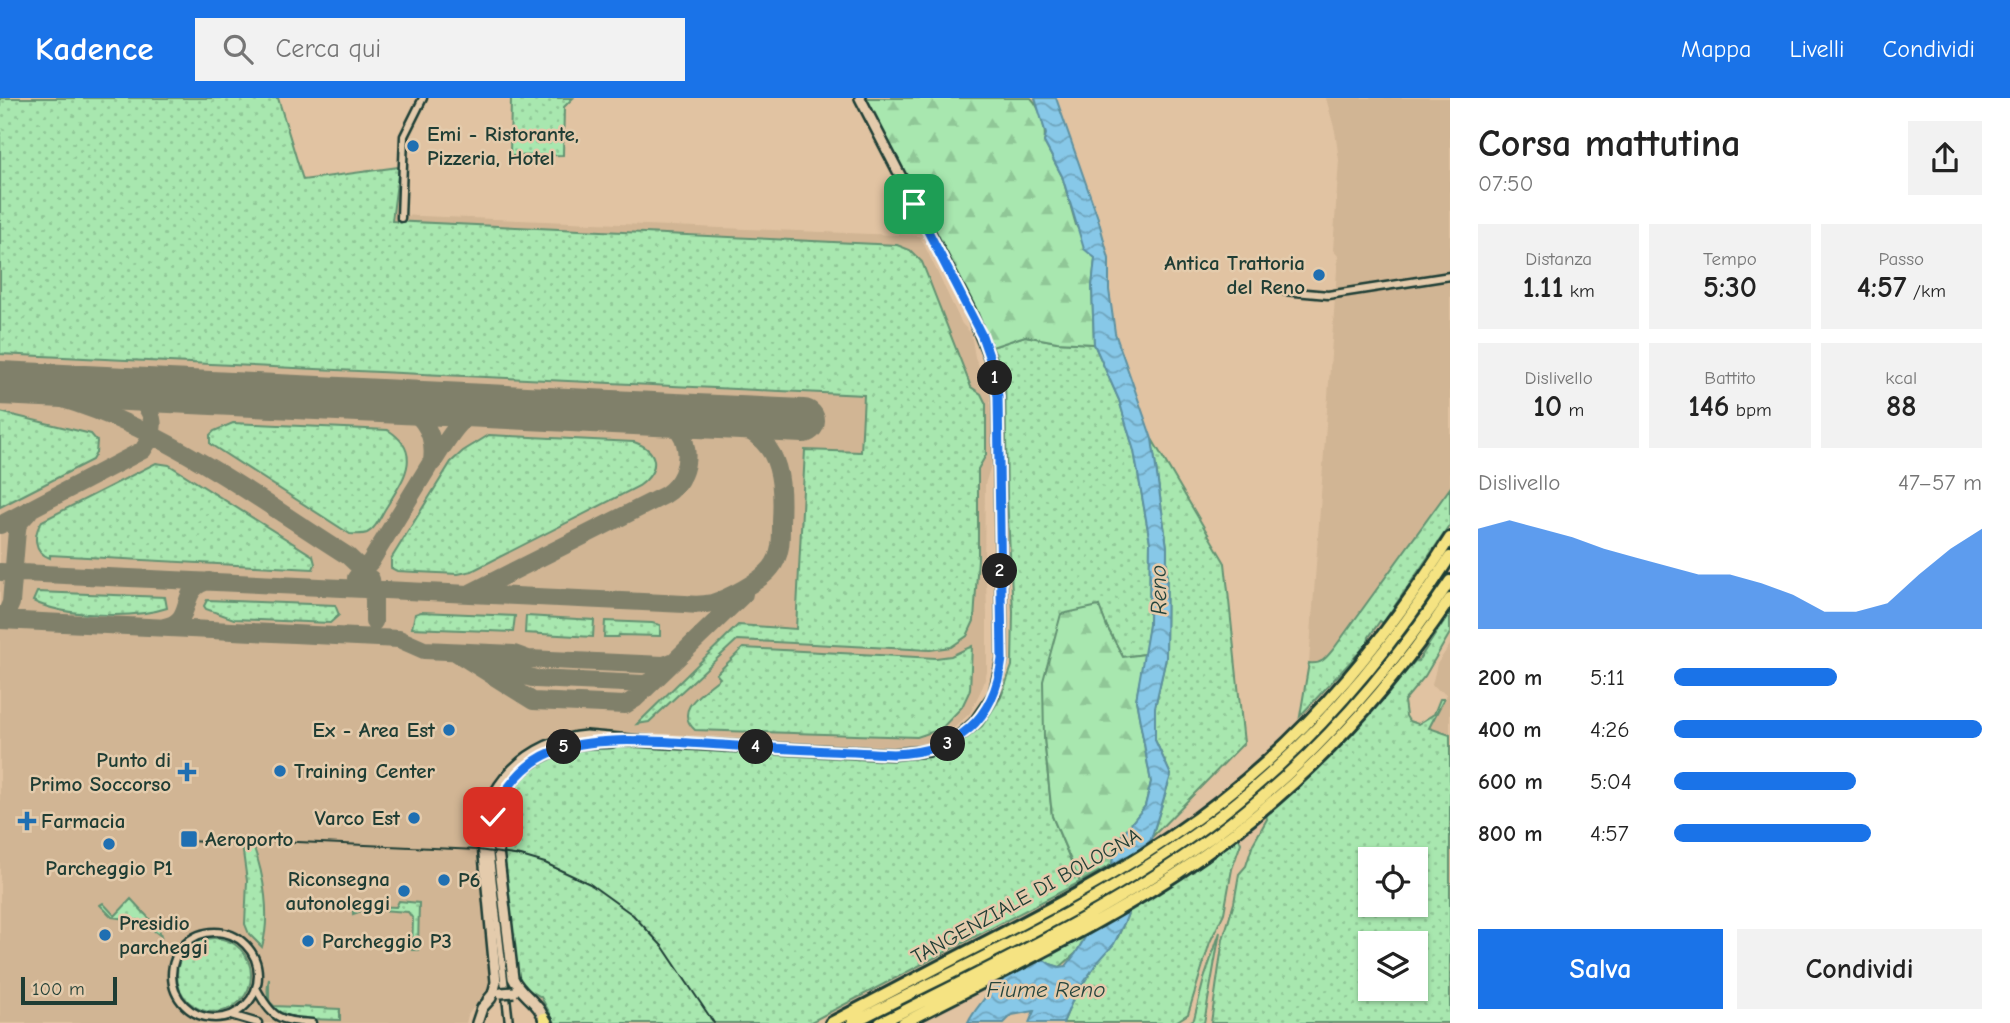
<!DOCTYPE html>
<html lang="it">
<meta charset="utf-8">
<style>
:root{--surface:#fff;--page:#f2f2f2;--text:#222;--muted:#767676;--accent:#1a73e8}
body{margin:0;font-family:"Comic Neue",sans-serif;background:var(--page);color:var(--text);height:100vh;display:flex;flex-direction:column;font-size:26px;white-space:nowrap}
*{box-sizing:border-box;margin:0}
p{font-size:23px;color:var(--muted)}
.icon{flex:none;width:38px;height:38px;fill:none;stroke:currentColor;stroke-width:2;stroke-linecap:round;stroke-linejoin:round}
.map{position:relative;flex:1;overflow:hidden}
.sheet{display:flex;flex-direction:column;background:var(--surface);width:560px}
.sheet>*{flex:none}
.fabs{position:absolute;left:1358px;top:749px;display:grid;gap:14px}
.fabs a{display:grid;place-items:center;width:70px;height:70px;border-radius:0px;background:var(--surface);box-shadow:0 2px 5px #0004;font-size:35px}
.scale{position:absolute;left:21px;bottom:18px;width:96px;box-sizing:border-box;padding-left:7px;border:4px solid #1f3d34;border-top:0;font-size:19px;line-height:24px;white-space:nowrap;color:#1f3d34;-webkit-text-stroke:5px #e4cbac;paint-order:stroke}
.pin{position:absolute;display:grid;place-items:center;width:60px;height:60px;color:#fff;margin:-30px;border-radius:14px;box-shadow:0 4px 10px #0006}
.km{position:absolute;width:35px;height:35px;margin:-18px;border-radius:50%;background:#222;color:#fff;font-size:19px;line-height:35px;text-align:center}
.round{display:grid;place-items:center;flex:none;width:74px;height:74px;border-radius:0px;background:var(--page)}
.head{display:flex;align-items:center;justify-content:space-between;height:119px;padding:0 28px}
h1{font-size:38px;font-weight:600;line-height:52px}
.figures{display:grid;grid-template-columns:repeat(3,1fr);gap:10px;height:119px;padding:7px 28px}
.figures div{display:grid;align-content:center;border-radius:0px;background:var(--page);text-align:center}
.figures b{font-size:30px;font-weight:600}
.figures small{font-size:19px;font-weight:400}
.figures p{font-size:19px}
.chart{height:196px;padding:14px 28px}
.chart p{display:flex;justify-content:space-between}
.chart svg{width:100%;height:126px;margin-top:7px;fill:var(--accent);opacity:.7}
.primary-button{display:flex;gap:14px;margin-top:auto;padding:14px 28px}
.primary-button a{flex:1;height:80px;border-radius:0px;background:var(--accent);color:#fff;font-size:28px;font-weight:600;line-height:80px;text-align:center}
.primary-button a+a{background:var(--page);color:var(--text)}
ul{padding:0 28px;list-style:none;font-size:23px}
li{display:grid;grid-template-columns:112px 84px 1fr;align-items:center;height:52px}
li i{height:18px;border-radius:9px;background:var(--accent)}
header{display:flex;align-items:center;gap:42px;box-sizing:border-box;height:98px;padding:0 35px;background:var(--accent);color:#fff}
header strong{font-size:33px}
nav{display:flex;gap:38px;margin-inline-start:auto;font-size:24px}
.search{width:490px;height:63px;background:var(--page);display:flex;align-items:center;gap:18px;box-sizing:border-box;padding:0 24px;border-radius:0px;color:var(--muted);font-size:26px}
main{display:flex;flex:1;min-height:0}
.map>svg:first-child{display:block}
</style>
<header>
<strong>Kadence</strong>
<div class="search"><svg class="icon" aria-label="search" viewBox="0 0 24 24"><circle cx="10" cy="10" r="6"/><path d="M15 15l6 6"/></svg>Cerca qui</div>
<nav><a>Mappa</a><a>Livelli</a><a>Condividi</a></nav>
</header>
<main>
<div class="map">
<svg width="1450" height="925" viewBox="0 0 1450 925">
<defs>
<pattern id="grass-dots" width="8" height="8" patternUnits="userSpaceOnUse" patternTransform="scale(1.75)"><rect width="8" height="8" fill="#a8e7af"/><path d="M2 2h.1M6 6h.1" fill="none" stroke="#90c797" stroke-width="1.8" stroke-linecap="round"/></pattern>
<pattern id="forest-firs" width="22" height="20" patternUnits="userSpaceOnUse" patternTransform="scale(1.75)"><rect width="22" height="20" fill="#a8e7af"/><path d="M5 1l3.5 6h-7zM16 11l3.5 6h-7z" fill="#90c797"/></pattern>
<pattern id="water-waves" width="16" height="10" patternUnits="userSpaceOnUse" patternTransform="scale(1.75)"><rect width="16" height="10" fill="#87c8e8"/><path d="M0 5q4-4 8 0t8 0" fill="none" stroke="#6ea4bd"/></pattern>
</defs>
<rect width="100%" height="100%" fill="#e1c3a2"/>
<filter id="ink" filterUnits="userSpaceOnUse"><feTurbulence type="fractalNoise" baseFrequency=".0143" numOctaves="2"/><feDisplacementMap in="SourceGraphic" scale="14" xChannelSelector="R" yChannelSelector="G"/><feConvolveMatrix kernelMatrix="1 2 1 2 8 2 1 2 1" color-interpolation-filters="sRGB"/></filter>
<g filter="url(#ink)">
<path fill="#d1b594" d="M0,0H278L303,82L399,70L396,117L920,138L962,226L971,235L975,259L990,297L992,364L985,386L984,474L986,476L987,518V574L983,588L970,615L940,643L916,650L588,632L564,634L540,643L520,658L503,675L493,690L483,714L481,740L489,884L487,891L468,917L466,925H0Z
M1326,0H1450V390L1335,549L1323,564L1316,566L1309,565L1338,158L1333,152L1339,62L1335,33Z
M1450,547V637L1429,630L1447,596L1433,589L1432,587L1437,566Z"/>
<path fill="url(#grass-dots)" stroke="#649272" stroke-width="2" fill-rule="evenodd" d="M0,0H278L303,82L399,69L392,123L897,147L910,152L922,164L971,289L981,296L986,306V357L978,371V460L974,523L967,538L951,549L930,552L737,542L649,624L637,626L738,527L796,531L805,352L861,354L864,297L0,256Z
M511,0H573L564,9L563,57L510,58Z
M1025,238L1057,244L1094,246L1119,302L1134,352L1150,444L1149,527L1145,556L1123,559L1107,529L1099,509L1044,639L1052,718L1080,784L809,925H555L541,899L522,888L515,878L499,735C502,696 532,659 572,652C585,650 598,649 610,648L892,663L934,657L967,640L982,628L1001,599L1012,568L1013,513L1007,398L1005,276L992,249Z
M0,314L91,336L97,343L96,355L92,362L0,409Z
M233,325L388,332C424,355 403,382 387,408C381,417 376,431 367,435C362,437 356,436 350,436L210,346V337L214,333Z
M489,337L634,344C660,353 660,373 639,388L472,473L458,476L397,473L391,470V461L451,364L463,353Z
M1152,341L1225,465L1244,645L1152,739L1171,677L1155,642V609L1166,560L1167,449Z
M156,365L169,367L313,458L315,466L313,471L50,457V460C33,454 33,436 42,423Z
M1450,390V427L1383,525L1380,523L1369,539L1368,545L1300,618L1309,565C1322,567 1327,559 1335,549Z
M37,494L165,499L167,510C134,521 64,519 33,503Z
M207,502L335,507L339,517L330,525L234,521L206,511L204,508Z
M421,514L515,518L513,534L412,530L415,516Z
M1450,514V535L1425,578L1404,603L1406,618L1409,623L1418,626L1434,616L1440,601H1444L1429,630L1450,637V925H1211L1223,841L1234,805L1239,776L1246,768L1253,746L1267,721L1266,716L1331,658L1416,562L1418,563ZM1370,761H1416V807H1370ZM1370,845H1416V891H1370Z
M526,518L594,522L593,539L525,535Z
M605,523L652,525L660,527V538L619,537L618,539H604Z
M972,548L970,592L962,609L941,631L917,639L695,632C672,611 704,594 720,580L716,576L743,550L936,560L951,558Z
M1238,738L1241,745L1232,771L1224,815L1210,844L1188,916L1174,925H1063L1073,901L1096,866L1118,839L1130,811L1173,784Z
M242,747H253C264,777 271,818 262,849L249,836L245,826L247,783Z
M131,801L159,831L161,838L141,823L112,819L100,807L103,805L115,818Z
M399,803L419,805L418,852H412L413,821L408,814L367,811L353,816V807L396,809Z
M1220,834L1204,925H1188L1194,921L1204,881Z
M1087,836L1076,855L1060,869L1037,862Z
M177 877a37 37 0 1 1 74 0a37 37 0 1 1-74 0Z
M269,881V903L274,908L340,911V922C309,921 258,925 269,881Z"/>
<path fill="url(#forest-firs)" stroke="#649272" stroke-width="2" d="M863,0H1031C1040,9 1047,32 1044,44L1062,78L1076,127L1095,160L1092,189L1094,246L1057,244L1025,238L992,249C951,165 906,83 863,0Z
M1099,508L1107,529L1123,559L1145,556L1136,602L1151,684L1145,708L1115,746L1112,766L1080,784L1052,718L1044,639L1043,583L1061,516Z"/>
<path fill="url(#water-waves)" stroke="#5d90a0" stroke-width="2" d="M1035,0H1056L1098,120L1109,161V192L1115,235L1152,341L1167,449L1166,560L1155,609V642L1171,677L1126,821L1114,846L1096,866L1073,901L1063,925H1029L1034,913L1012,917L1004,925H968C975,909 988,900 994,884L1037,862L1043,861L1050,866L1060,869L1066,868L1076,855L1087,836L1112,766L1115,746L1145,708L1151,684L1136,602L1149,527L1150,444L1134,353L1119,302L1094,246L1092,189L1095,160L1084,151L1062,78L1044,44L1046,36Z"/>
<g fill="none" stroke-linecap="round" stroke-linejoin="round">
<path stroke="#80806b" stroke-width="18" d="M0,286C139,310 233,385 348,458L364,473L372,491
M433,364C450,338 462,311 496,308
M0,427L143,352C164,323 148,302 119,290
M0,474L685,506C694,507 703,507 712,505C728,500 761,483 771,470C782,457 781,439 781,424C784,367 776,335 716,319
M356,480L371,463L432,363C436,332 419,309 388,303
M371,481L374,502V524
M472,494L665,397C698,376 693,322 651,316
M0,519L7,514L11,505L17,432L18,426L29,414
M0,522L399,541L424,552L514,556L528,561L664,567L674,563
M164,529C197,523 176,490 209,483
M455,554L533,603L625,607L635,601L744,496
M489,556L525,578L536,581L645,586L655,581"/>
<path stroke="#80806b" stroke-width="44" d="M0,285L803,323"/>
<g stroke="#1f3d34" stroke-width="11">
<path id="street" d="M401,120L404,38L423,0
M1284,193L1328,197L1450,178
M487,734L509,925
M490,738L494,715
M172 877a43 43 0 1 1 86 0a43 43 0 1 1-86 0Z
M256,890C272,920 278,923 312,925
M231,917L258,925"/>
</g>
<g stroke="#1f3d34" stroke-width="14">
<path id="secondary" d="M488,902L493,896L496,884L483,746C480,688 531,642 586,638L654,644L893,656L929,653L957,640L974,625L994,596L1002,561L998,298L990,261L970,212L860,0
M477,925L482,910L491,900
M545,925C541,904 521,898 513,880L497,744C496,730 496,714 501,701C513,673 545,652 574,647C586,644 599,645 612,644"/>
</g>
<g stroke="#1f3d34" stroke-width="16">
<path id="highway" d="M544,920L547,925
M831,925C887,896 943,866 1000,837C1077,797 1153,756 1221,702C1314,630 1387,539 1450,440
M852,925C975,862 1108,803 1218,719C1311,648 1387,557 1450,459
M880,925C993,868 1110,813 1213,738C1308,668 1385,580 1450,483
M903,925C996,877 1091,832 1178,775C1287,703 1378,609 1450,501"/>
</g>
<use href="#street" stroke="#e4cbac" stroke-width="6"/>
<use href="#secondary" stroke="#e4cbac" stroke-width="9"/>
<use href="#highway" stroke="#f5e382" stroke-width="10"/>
<path stroke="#1f3d34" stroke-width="2" d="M186,743L233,745L275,743L478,752L521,758L545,765L590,786L633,817L663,849L714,925"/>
<g stroke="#1f3d34" stroke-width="14" stroke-linecap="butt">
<path id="secondary-bridge" d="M501,895L514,894"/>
</g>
<use href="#secondary-bridge" stroke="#e4cbac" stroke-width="9"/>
</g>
</g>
<g fill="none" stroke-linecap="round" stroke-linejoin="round" filter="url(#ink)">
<g stroke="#fff" stroke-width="14">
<path id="route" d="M493,719C503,691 524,665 552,654C598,635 673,645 722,647C779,651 836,653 893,656C955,654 994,625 1002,561L998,298L990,261L982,238L914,106"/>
</g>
<use href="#route" stroke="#1a73e8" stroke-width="9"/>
</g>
<g fill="#1f6fb2" stroke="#e4cbac" stroke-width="2.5">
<circle cx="413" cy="48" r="7"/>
<circle cx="1319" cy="177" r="7"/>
<circle cx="449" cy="632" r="7"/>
<circle cx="280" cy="673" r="7"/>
<path d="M183.5 663.5h7v7h7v7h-7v7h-7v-7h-7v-7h7z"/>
<circle cx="414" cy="720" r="7"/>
<path d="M23.5 712.5h7v7h7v7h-7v7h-7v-7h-7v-7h7z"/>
<rect x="180" y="732" width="18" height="18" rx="3.5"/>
<circle cx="109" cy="746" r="7"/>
<circle cx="444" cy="782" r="7"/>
<circle cx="404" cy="793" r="7"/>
<circle cx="105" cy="837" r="7"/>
<circle cx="308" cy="843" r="7"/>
</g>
<g text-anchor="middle" stroke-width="5" stroke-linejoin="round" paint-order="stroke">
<g font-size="21" font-weight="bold" fill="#1f3d34" stroke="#e4cbac" text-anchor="start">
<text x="427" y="43">Emi - Ristorante,<tspan x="427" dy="24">Pizzeria, Hotel</tspan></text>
<text x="1305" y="172" text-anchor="end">Antica Trattoria<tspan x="1305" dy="24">del Reno</tspan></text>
<text x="435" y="639" text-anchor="end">Ex - Area Est</text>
<text x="171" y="669" text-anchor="end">Punto di<tspan x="171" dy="24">Primo Soccorso</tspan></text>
<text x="294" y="680">Training Center</text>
<text x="400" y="727" text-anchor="end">Varco Est</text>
<text x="41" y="730">Farmacia</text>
<text x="205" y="748">Aeroporto</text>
<text x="109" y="777" text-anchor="middle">Parcheggio P1</text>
<text x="390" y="788" text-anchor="end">Riconsegna<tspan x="390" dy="24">autonoleggi</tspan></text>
<text x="458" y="789">P6</text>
<text x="119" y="832">Presidio<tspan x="119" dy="24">parcheggi</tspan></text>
<text x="322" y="850">Parcheggio P3</text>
</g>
<g font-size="21" fill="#1f3d34" stroke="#e4cbac">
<text transform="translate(1026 798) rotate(-29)" y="7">TANGENZIALE DI BOLOGNA</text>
</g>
<g font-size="23" font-style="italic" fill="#24443d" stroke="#e4cbac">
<text transform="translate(1158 492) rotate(-91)" y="8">Reno</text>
<text x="1046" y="899">Fiume Reno</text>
</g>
</g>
</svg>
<div class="fabs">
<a><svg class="icon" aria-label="locate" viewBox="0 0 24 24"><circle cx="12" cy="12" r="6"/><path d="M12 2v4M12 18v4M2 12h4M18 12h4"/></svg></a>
<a><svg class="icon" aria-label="layers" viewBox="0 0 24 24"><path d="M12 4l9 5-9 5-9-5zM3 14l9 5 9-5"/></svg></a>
</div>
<div class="scale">100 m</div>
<div class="pin" style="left:914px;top:106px;background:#1e9e55"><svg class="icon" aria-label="arrive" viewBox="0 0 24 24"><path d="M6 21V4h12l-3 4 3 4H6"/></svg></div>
<div class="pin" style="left:493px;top:719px;background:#d93025"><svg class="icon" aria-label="check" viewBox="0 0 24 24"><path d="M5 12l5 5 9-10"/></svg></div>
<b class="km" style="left:995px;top:280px">1</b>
<b class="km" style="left:1000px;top:473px">2</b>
<b class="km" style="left:948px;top:646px">3</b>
<b class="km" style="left:756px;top:649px">4</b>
<b class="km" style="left:564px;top:649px">5</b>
</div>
<section class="sheet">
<div class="head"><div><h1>Corsa mattutina</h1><p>07:50</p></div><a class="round"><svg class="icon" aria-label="share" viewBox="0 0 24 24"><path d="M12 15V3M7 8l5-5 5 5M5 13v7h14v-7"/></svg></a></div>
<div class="figures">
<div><p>Distanza</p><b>1.11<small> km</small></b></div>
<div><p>Tempo</p><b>5:30</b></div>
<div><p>Passo</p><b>4:57<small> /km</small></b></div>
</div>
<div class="figures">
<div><p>Dislivello</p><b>10<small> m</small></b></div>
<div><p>Battito</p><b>146<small> bpm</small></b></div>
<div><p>kcal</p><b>88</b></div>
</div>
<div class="chart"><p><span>Dislivello</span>47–57 m</p>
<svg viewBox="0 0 160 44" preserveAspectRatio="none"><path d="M0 44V9L10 6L20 9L30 12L40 16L50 19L60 22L70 25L80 25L90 28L100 32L110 38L120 38L130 35L140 25L150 16L160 9V44z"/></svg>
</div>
<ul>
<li><b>200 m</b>5:11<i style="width:53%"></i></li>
<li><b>400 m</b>4:26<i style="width:100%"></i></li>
<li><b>600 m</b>5:04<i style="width:59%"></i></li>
<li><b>800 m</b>4:57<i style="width:64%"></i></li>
</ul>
<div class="primary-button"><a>Salva</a><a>Condividi</a></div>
</section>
</main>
